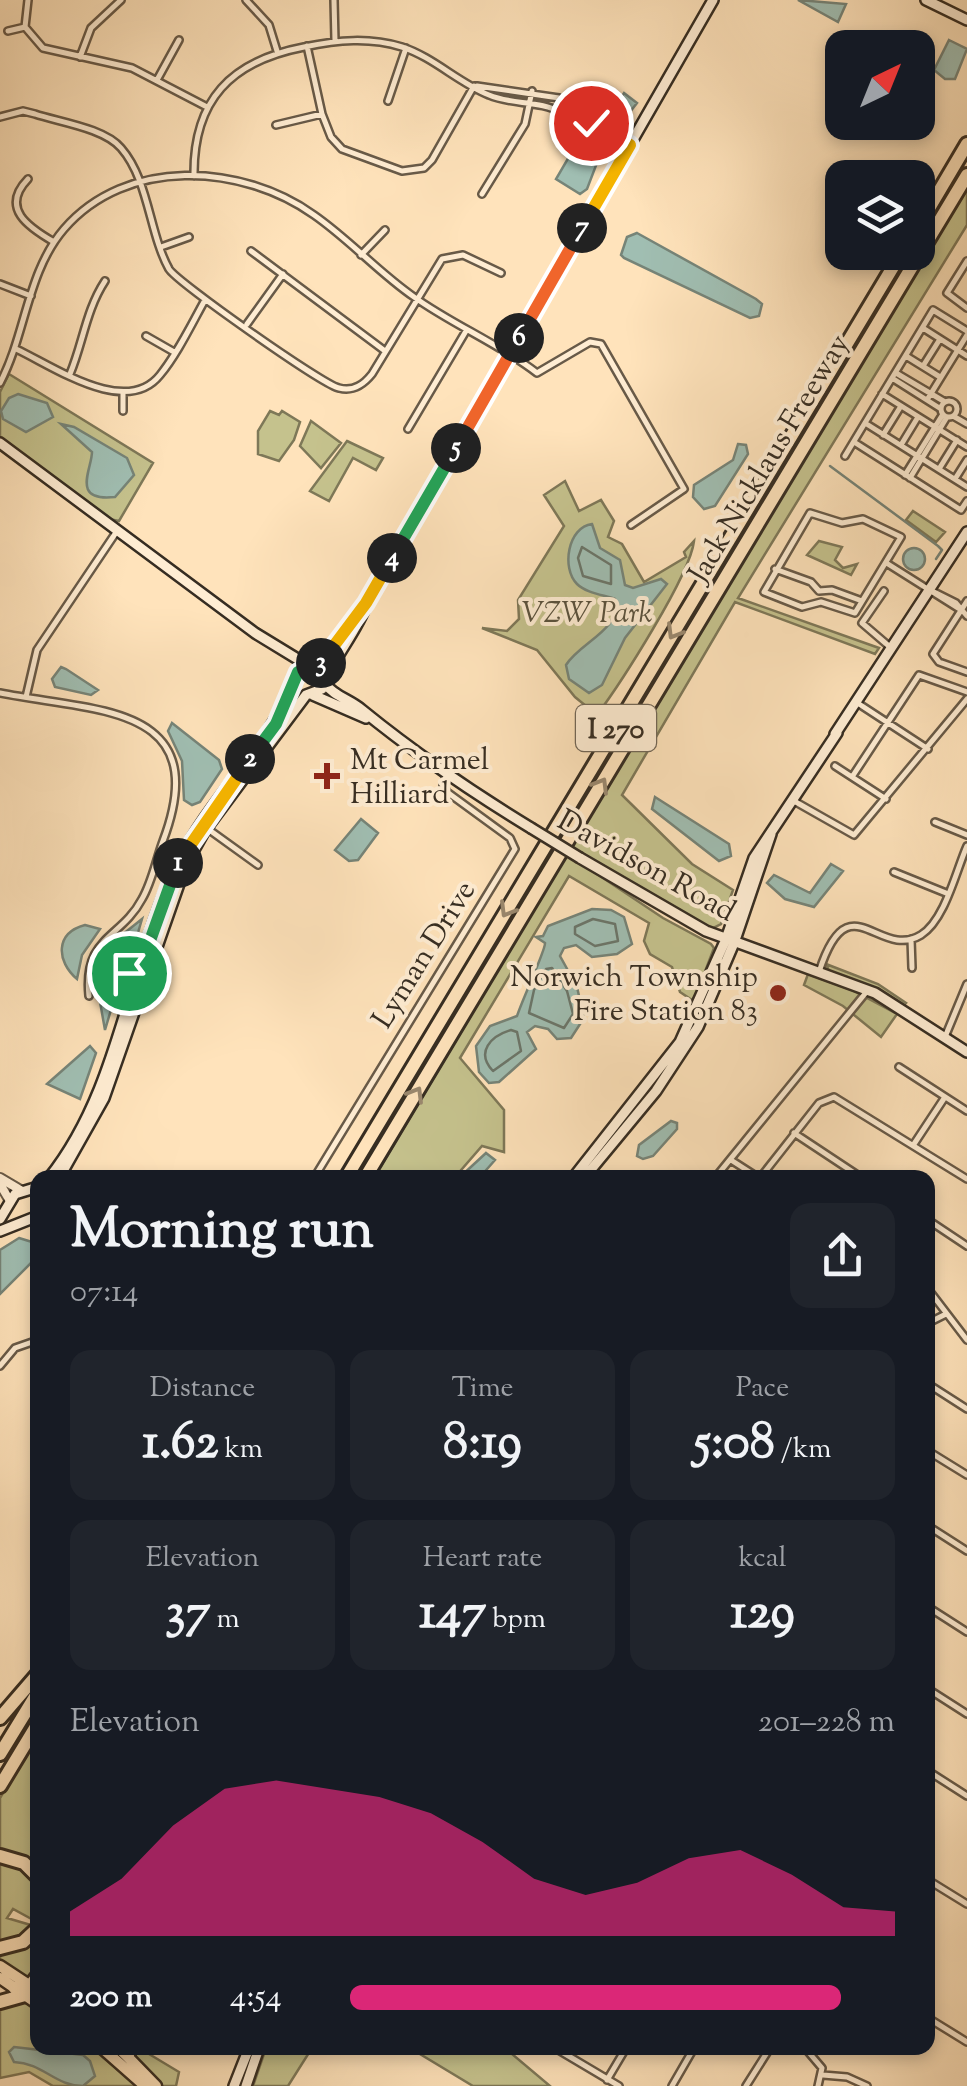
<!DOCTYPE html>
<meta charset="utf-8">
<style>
:root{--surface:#171b24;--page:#20242c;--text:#f1f3f6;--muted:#9ea1a6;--accent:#db2777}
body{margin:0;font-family:"Sorts Mill Goudy",serif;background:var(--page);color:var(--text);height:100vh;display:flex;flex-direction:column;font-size:38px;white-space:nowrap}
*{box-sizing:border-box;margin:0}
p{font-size:32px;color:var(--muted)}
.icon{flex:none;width:55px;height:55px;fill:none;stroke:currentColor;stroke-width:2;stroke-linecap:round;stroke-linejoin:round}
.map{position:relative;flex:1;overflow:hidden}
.details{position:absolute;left:30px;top:1170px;width:905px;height:885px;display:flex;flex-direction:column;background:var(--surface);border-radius:20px;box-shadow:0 5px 15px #0003}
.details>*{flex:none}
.needle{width:65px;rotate:43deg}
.buttons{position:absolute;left:825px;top:30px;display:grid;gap:20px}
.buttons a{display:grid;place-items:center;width:110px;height:110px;border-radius:20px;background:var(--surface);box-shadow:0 5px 15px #0003;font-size:50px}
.pin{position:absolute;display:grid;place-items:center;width:85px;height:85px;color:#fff;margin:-42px;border:5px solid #fff;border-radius:50%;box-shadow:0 2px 10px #0007}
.km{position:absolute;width:50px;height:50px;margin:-25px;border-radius:50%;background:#222;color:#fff;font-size:28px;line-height:50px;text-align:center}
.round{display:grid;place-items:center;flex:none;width:105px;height:105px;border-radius:20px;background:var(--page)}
.summary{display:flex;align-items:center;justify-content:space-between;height:170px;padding:0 40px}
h1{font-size:55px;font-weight:700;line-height:75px}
.metrics{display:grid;grid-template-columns:repeat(3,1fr);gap:15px;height:170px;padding:10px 40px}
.metrics div{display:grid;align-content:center;border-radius:20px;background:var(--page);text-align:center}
.metrics b{font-size:50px;font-weight:700}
.metrics small{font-size:28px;font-weight:400}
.metrics p{font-size:28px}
.chart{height:280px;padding:20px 40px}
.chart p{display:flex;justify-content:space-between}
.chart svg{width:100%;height:180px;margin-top:10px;fill:var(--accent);opacity:.7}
ul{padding:0 40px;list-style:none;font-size:32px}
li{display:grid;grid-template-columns:160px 120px 1fr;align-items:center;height:75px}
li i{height:25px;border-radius:12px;background:var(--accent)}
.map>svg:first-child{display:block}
</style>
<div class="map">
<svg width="967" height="2086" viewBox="0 0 967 2086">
<rect width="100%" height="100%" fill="#ffe3bb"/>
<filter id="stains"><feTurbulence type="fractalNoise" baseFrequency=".002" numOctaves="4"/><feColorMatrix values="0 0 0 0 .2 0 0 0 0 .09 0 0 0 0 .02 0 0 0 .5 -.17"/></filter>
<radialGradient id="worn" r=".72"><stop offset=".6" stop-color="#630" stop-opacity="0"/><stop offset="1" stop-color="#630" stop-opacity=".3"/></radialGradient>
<path fill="#c5c28d" stroke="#7e7858" stroke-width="2.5" d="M967,189V225L738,598L879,648L875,654L735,602L622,795L692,864L733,890L721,924L711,929L571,847Z
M9,374L153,463L119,521L109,519L0,438V392Z
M270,411L279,415L282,411L300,422L294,440L279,461L258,454V431Z
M311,421L341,443L321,468L300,446Z
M347,441L383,458L376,470L353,458L329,501L310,491Z
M565,481L579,511L601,500L614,521L608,537L622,544L644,582L686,557L684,552L694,541C690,576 620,684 597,715L575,697L537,650L482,628L507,631L519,619L518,600L564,526L544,495Z
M913,511L945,532L936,542L906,520Z
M819,541L842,547L835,560L843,568L857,564L851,575L807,555Z
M567,854L663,918L711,944L714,948L696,995L692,1000L680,992L672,967L650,954L644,941L649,923L569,876L460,1058L504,1110V1152L482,1146L455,1177L374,1178Z
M826,964L878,984L906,1003L903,1006L829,971Z
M808,974L852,990L897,1014L881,1037L843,1006L804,985Z
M37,1735V1872L0,1854V1798Z
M0,1859L19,1864L37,1881V1922L13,1909L7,1918L34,1926L25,1937L0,1944Z
M37,1931V1972L29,1981L0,1961V1950Z
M21,2000L37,2010L38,2048H92L137,2086H53L29,2072L0,2078V2006Z
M126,2048H139L179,2072L176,2086H161Z
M266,2048H312L288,2086H253Z
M410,2048H505L550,2086H473Z"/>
<path fill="#a0beb2" stroke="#768478" stroke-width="2.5" d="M798,0L846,4L838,22Z
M949,40L967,49L955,79H945L934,70Z
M624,93L637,103L619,126L610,127L614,109Z
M573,150L600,155L587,189L580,194L556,179Z
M637,233L756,299L762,304L759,316L750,318L624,258L621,255L627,237Z
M18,394L47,403L53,417L26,432L3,419L1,411L9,398Z
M61,424L74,427L127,458L134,475L115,497C70,502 92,469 92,452Z
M738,444L746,445L748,454L715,506L704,509L693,497L694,485L733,460Z
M592,524L600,548L620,560L625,585L633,588L661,579L667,584L625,638L602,685L589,693L569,679L566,665C580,642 622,630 615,599C604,595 586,593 577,584C561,568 568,527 592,524Z
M903 559a11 11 0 1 1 22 0a11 11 0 1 1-22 0Z
M61,667L66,669L98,690L91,695L55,687L52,679Z
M172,723L219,760L222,769L200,802L192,805L184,800L182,761L168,731Z
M655,797L729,844L731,856L719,861L652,809Z
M361,819L378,833L358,860L349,861L335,850Z
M831,864L843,871L814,907L785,899L767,883L774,875L810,893Z
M592,909L611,910L624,917L632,944L617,954L592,957L576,945L564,948L560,956L577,987L584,1018L571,1038L557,1039L548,1029L535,1026L527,1032L536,1049L499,1082L489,1083L479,1072L476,1046L490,1026L517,1016C522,1000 546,949 545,943L536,937L543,936L548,926Z
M142,919L132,953H125L118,938Z
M85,925L100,929L82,955L77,979C56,961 55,933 85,925Z
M108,979L118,986L105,1030L97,985Z
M90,1046L96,1053L80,1099L47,1084Z
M671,1121L677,1123V1129L653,1156L643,1159L637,1156L639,1145Z
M486,1153L495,1160L480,1177H460Z
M19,1238L32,1242V1262L0,1294V1250Z
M14,2047L83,2055L90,2061L95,2076L83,2086C55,2086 43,2063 14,2062L9,2052Z"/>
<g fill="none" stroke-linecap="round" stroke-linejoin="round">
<path stroke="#6b766a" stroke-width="2.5" d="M582,547L611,565V584L583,576L578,558Z
M593,919L615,924L618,941L595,946L575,934V927Z
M552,968L567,991L573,1014L564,1028L529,1013L534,990L546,969Z
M511,1030L517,1032L521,1051L493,1071C475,1052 491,1036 511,1030Z"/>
<path stroke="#768478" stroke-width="2.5" d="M830,466L938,546L942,550L936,559"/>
<g stroke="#685a48" stroke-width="10">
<path id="minor" d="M246,0L269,25L277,51
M334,0L335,41
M25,27L43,48L132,68L207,107
M25,27L28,0
M8,31L25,27
M307,46L322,114L331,137L342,149L402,171L424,168L432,160L474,86
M80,57L91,28L121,0
M157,80L179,40
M477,86L559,98L630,145
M388,101L406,48
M0,117L23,111L35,114C59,122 104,128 121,148C149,180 149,233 169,269C177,282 323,385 339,388C354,392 364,384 372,374L442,259L463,255L501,273
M276,125L322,114
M194,176C193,100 231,61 304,47C338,40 369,37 402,47C433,57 459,83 489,95C512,105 540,100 562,113C584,126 598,148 621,161
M28,179C0,208 28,227 54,242
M482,194L525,124L532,91
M161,247L189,237
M251,251L385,351
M361,255L385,230
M967,261L947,293L967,308
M0,284L31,296
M247,324L283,274
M923,328L967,356
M146,336L174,352
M16,349C53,366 126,418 160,375C178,353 191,325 205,300
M906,356L940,377
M923,366L940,339
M896,373L945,402
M70,374C83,343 86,310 105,281
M892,378L941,409
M0,383C26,334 27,272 64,229C126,157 241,163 314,215C350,240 379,273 414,297C453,325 500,344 537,373L590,342L601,344L684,489L631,525
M882,394L967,447
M927,400L967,335
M941 409a8 8 0 1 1 16 0a8 8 0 1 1-16 0Z
M123,411V393
M953,416L967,424
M865,423L967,487
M408,429L466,331
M883,435L901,406
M854,442L961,510L967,501
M901,445L918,417
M845,456L933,310L967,331
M939,469L957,440
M905,475L943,414
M910,478L947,417
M955,479L967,460
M810,513L842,523L863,519L901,537L855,613L821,602L802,607L764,592Z
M888,564L961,610
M775,569L811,582L819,591L832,590L862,601
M930,590L956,603L967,616
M884,591L862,623L890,647
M967,601L933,654L939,662L967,672
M0,693C95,712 215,703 163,841C156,860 152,882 142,899C121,939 83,936 89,996
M26,697L37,650L117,531
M856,702L928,749
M835,766L886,799
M852,777L919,675L967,692
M794,801L854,835L967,699
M935,822L967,835
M208,829L258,865
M894,872L946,893
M911,939L912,968
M95,954L111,967L136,974
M96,954L135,973
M819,972C849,879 878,961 921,935C945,920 956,871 967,846
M945,1037L967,984
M899,1067L967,1111
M794,1133L862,1178
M914,1144L945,1097
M731,1160L759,1178
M314,1178L515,849L510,838L447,792L443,785L447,774
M715,1178L868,990
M760,1178L819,1103L834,1097L967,1179
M928,1220L967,1246
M928,1289L967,1340
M928,1323L946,1314
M0,1366L15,1348L38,1340
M928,1384L967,1409
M928,1451L967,1475
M928,1526L967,1551
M928,1607L967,1632
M928,1689L967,1714
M928,1771L967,1796
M928,1880L967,1904
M928,2018L967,2042
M555,2048L619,2086
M805,2048L822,2068L818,2086
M823,2075L847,2077L867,2086
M607,2080L626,2048
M672,2086L694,2048
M746,2086L770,2048"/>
</g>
<g stroke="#685a48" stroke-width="12">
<path id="tertiary" d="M0,1178L22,1191
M0,1184L10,1201"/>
</g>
<g stroke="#362d22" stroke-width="14">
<path id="secondary" d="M926,0L967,20
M0,443L255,633L309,666
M315,667L361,609
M324,683C335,697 349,699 362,710C416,754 472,792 531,828
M306,695L322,689C332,658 356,634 367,603L713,0
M313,695L366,718
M835,734L967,532
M580,858L706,931L875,993L967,1052
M49,1178C122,1087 128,961 180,859C214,793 273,742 298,672L312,666L324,677
M59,1178L104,1098L186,864L205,830L306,695
M573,1178L680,1042L726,939L754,858L837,733
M584,1178L656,1091L698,1027L734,943L771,834
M0,1219L15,1194L38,1187
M0,1231L38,1216
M234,2086L249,2048
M246,2086L259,2048"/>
</g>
<g stroke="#362d22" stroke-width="15">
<path id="primary" d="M0,1966L38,1991
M0,1978L38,2004
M102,2048L145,2086
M122,2051L156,2086"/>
</g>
<g stroke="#362d22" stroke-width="18">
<path id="motorway" d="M918,227L967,144
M346,1178L902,252
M365,1178L967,175
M0,1718L38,1674
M0,1754L38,1692
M0,1786L38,1723
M0,1856L24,1863L38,1877
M0,1948L23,1942L38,1928
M15,1988L30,1986L38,1976
M0,2002L25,1995
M120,2048L128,2055"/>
</g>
<use href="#minor" stroke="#ffedd3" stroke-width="5"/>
<use href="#tertiary" stroke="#ffedd3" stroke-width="8"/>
<use href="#secondary" stroke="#ffedd3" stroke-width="9"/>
<use href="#primary" stroke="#ffe3bb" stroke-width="10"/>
<use href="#motorway" stroke="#ffe3bb" stroke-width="12"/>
<g stroke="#362d22" stroke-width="14" stroke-linecap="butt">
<path id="secondary-bridge" d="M531,828L580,858"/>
</g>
<use href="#secondary-bridge" stroke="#ffedd3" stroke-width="9"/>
</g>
<defs><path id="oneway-chevron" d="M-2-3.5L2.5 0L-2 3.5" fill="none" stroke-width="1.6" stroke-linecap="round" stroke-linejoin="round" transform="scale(2.5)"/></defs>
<g stroke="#9a886e">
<use href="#oneway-chevron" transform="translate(674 632) rotate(121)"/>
<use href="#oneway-chevron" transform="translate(601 785) rotate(-59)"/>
<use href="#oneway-chevron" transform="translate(507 910) rotate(121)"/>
<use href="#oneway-chevron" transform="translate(416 1094) rotate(-59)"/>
</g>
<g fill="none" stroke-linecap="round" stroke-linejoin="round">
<g stroke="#fff" stroke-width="20">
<path id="split-1" d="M129,973L138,974L178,863"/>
</g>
<g stroke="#fff" stroke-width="20">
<path id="split-2" d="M178,863L250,759"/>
</g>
<g stroke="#fff" stroke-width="20">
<path id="split-3" d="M250,759L276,724L298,672L321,663"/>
</g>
<g stroke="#fff" stroke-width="20">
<path id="split-4" d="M321,663L366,603L392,558"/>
</g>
<g stroke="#fff" stroke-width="20">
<path id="split-5" d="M392,558L456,448"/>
</g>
<g stroke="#fff" stroke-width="20">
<path id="split-6" d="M456,448L519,338"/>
</g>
<g stroke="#fff" stroke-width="20">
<path id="split-7" d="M519,338L582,228"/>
</g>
<g stroke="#fff" stroke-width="20">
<path id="split-8" d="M582,228L630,145L591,123"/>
</g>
<use href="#split-1" stroke="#22a559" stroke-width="12"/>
<use href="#split-2" stroke="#f5b400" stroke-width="12"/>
<use href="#split-3" stroke="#22a559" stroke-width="12"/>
<use href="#split-4" stroke="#f5b400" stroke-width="12"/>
<use href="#split-5" stroke="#22a559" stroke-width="12"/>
<use href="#split-6" stroke="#f0652b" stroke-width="12"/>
<use href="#split-7" stroke="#f0652b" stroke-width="12"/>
<use href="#split-8" stroke="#f5b400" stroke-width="12"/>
</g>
<g fill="#8f2418" stroke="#ffedd3" stroke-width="4">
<path d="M322 761h10v10h10v10h-10v10h-10v-10h-10v-10h10z"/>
<circle cx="778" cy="993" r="10"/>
</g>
<g text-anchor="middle" stroke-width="8" stroke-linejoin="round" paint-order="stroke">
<rect fill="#ffedd3" stroke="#726757" stroke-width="2.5" x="576" y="705" width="80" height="46" rx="8"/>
<g font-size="28" font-weight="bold" fill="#362d22">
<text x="616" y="738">I 270</text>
</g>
<g font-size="30" fill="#362d22" stroke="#ffedd3">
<text transform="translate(768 458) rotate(-59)" y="10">Jack Nicklaus Freeway</text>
<text transform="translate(647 865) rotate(29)" y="10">Davidson Road</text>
<text transform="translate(423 954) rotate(-58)" y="10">Lyman Drive</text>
</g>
<g font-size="30" font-style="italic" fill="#5a523d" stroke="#ffedd3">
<text x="587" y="622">VZW Park</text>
</g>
<g font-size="30" fill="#362d22" stroke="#ffedd3" text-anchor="start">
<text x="350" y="769">Mt Carmel<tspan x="350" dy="34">Hilliard</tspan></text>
<text x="758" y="986" text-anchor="end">Norwich Township<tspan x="758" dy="34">Fire Station 83</tspan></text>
</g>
</g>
<rect width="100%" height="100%" filter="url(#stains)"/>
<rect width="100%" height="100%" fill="url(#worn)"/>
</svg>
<div class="buttons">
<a><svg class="needle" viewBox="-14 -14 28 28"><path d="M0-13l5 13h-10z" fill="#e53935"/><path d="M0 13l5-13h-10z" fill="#9ea1a6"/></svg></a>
<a><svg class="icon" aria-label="layers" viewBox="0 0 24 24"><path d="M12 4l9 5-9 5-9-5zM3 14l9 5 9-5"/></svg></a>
</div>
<div class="pin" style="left:129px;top:973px;background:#1e9e55"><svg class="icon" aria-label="arrive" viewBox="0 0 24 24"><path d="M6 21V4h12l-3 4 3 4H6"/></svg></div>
<div class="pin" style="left:591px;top:123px;background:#d93025"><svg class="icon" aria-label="check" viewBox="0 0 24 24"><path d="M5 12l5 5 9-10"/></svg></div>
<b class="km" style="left:178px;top:863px">1</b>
<b class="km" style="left:250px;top:759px">2</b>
<b class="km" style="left:321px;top:663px">3</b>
<b class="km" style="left:392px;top:558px">4</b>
<b class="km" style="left:456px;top:448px">5</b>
<b class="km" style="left:519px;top:338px">6</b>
<b class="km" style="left:582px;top:228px">7</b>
<section class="details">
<div class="summary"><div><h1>Morning run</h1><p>07:14</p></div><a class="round"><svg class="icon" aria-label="share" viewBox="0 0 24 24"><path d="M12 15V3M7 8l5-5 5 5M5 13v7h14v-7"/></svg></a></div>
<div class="metrics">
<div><p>Distance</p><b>1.62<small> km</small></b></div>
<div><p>Time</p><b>8:19</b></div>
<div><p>Pace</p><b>5:08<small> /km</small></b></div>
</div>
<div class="metrics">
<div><p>Elevation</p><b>37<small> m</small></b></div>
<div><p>Heart rate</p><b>147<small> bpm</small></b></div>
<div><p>kcal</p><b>129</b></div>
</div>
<div class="chart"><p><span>Elevation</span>201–228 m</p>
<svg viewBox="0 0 160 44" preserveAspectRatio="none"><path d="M0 44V38L10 30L20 17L30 8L40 6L50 8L60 10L70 14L80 21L90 30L100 34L110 31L120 25L130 23L140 29L150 37L160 38V44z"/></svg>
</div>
<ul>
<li><b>200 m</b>4:54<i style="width:90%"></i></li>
</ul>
</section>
</div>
